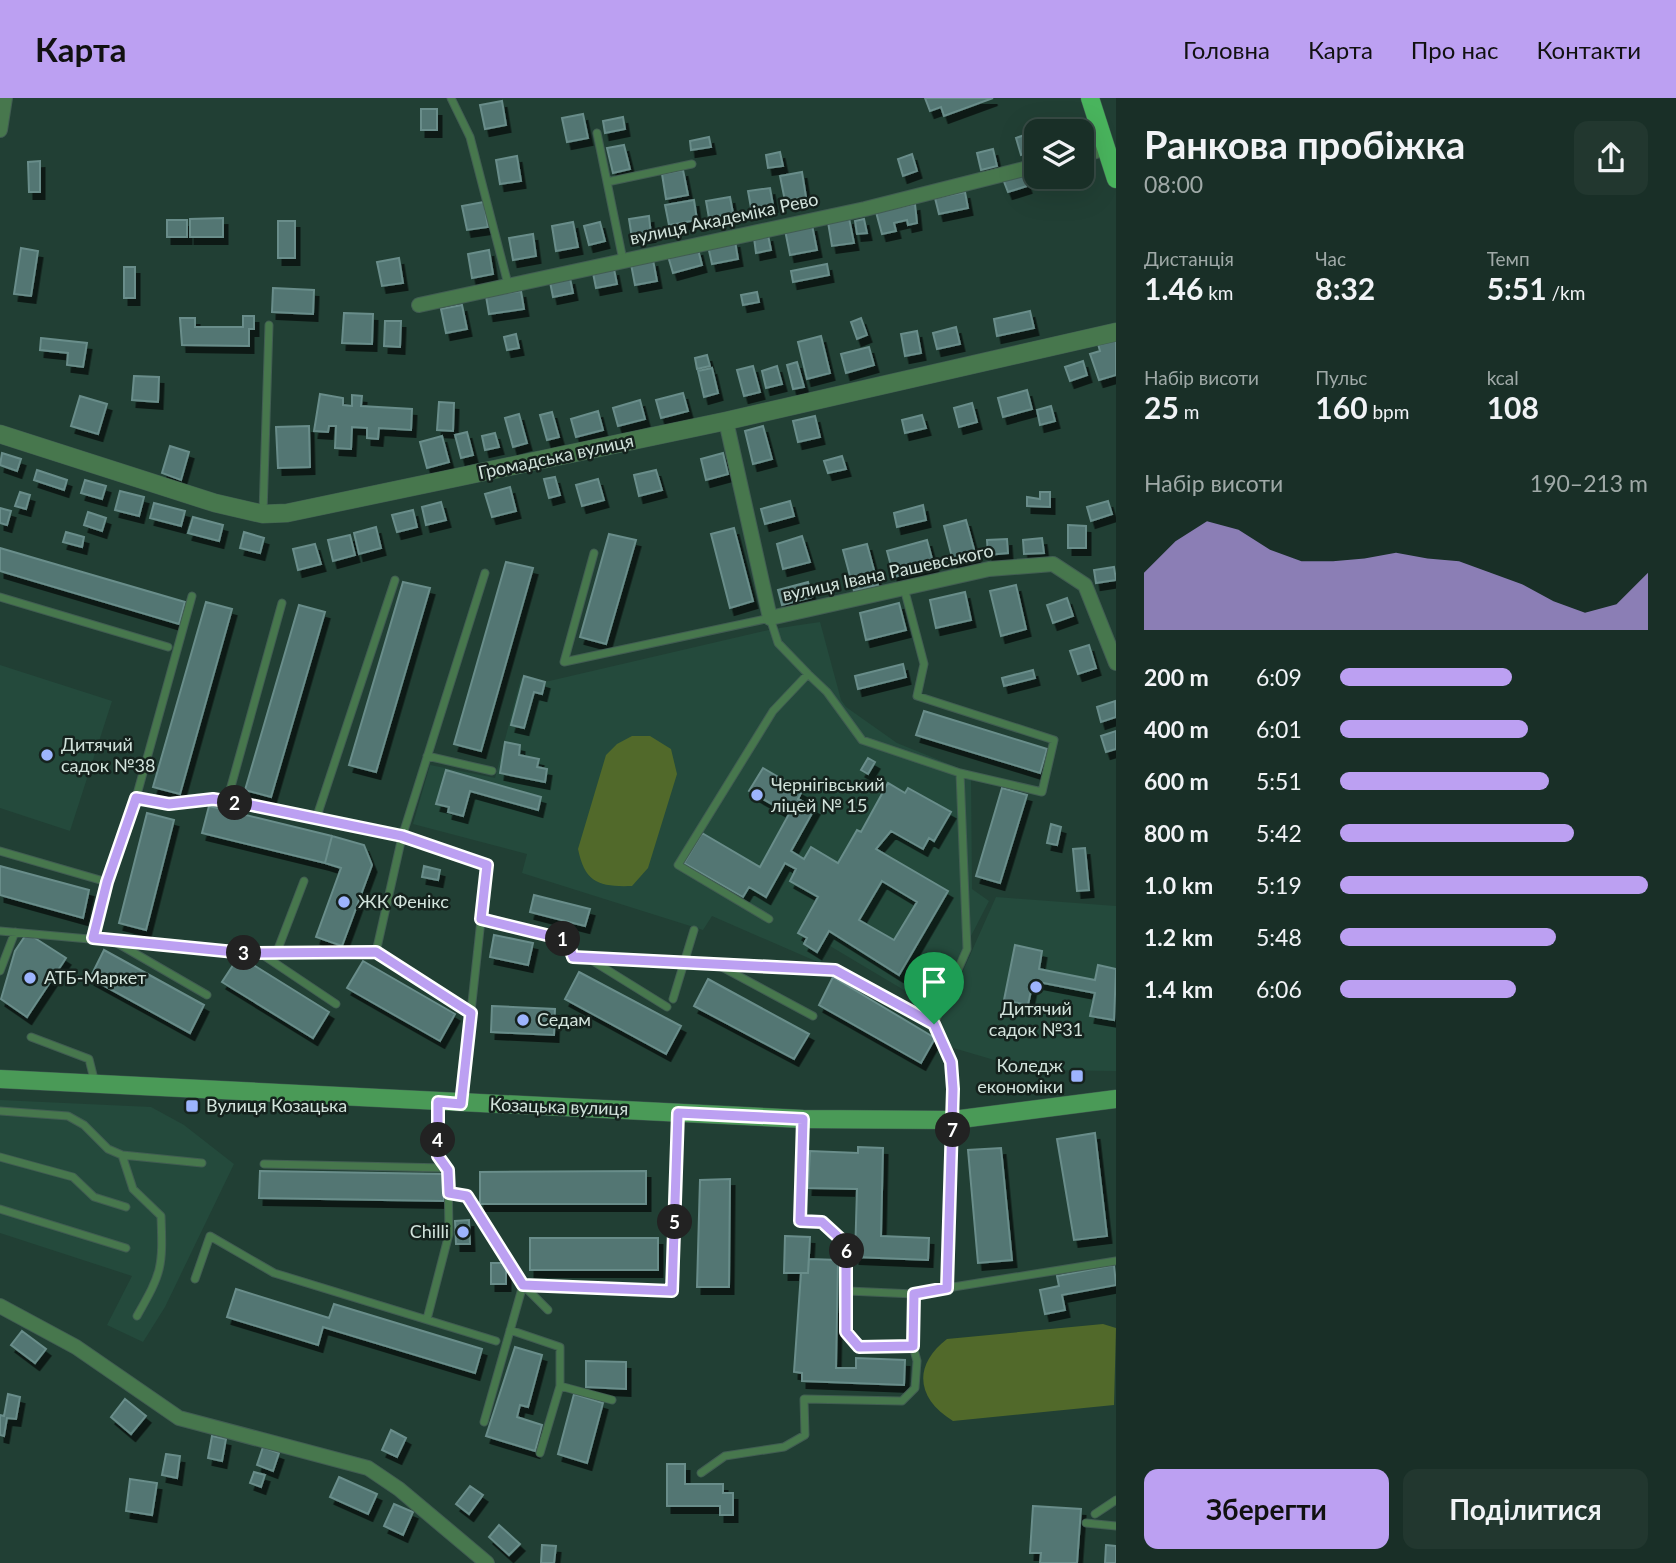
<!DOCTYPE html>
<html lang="uk">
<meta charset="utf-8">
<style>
:root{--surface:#192f27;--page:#22372f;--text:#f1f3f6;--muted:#9fa9a7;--line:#374a44;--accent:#bca0f2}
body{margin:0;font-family:Lato,sans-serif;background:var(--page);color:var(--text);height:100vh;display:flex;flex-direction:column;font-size:26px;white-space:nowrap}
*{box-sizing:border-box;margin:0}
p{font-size:23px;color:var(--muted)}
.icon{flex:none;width:38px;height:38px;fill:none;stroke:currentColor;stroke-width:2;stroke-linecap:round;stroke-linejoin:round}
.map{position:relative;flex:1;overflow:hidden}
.sheet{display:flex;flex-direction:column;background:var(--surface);width:560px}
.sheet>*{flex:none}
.tools{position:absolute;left:1024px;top:21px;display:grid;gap:14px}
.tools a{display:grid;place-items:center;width:70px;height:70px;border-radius:14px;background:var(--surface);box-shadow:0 7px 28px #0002,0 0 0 2px var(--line);font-size:35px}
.pin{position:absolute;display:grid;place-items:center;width:60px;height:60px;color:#fff;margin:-72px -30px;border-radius:50% 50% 50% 0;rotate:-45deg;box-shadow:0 0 7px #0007}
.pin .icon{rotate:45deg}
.km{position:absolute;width:35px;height:35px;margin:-18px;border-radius:50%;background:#222;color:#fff;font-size:19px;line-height:35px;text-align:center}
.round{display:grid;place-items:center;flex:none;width:74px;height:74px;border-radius:14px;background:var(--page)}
.summary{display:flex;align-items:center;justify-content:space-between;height:119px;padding:0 28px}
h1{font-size:38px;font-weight:700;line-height:52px}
.metrics{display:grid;grid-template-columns:repeat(3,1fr);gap:10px;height:119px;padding:7px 28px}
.metrics div{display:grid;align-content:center}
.metrics b{font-size:30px;font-weight:700}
.metrics small{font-size:19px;font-weight:400}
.metrics p{font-size:19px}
.chart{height:196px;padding:14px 28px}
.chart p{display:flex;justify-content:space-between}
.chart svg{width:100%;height:126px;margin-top:7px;fill:var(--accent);opacity:.7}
.action{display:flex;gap:14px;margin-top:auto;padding:14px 28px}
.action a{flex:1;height:80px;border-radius:14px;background:var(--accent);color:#111;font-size:28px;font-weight:700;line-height:80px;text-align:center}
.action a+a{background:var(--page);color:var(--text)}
ul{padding:0 28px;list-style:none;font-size:23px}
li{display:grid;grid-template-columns:112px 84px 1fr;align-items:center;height:52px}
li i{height:18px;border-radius:9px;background:var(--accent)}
header{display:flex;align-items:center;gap:42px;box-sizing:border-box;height:98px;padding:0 35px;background:var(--accent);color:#111}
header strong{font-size:33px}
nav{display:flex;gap:38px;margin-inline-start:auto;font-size:24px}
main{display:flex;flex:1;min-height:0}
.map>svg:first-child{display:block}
</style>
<header>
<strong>Карта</strong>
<nav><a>Головна</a><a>Карта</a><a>Про нас</a><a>Контакти</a></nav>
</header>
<main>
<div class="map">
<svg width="1116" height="1465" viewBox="0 0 1116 1465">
<defs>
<filter id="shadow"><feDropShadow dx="4.5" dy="7" stdDeviation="0" flood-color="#0009"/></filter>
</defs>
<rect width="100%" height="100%" fill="#213f34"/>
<path fill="#244a3c" d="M820,524L841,602L846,609L897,645L971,675L972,791L989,803L934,910L830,848L820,865L712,818L703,832L522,775L527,756L413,726L430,667L495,680L521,580L545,584L773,531Z
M0,567L112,603L70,733L0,710Z
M996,799L1116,808V973L1043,972L1001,964L950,949L941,922Z
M0,1002L151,1009L184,1027L234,1066L165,1209L143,1244L107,1227L132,1178L0,1135Z"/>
<path fill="#51692a" d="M632,638H650L671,651L677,676L648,770L632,788C599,789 585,785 578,751L606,657L617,646Z
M1103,1226L1116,1230L1114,1307L953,1323C917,1301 912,1268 947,1241Z"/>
<path fill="#527673" stroke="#698d8a" stroke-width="2" fill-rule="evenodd" filter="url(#shadow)" d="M925,0H993L944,18L941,9L930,13Z
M502,3L506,27L485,31L480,7Z
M421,11H437V32H421Z
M583,16L588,40L567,44L562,20Z
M623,19L625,31L605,35L603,23Z
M1036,33V52L1021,57L1016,40Z
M709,39L711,49L691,52L690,43Z
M624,47L630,71L613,75L607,50Z
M993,51L997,68L981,72L977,55Z
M780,54L783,68L768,70L766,57Z
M912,56L917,73L903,78L898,61Z
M517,58L521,83L500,86L496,62Z
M40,63V94H29L28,64Z
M683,72L688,97L666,101L662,76Z
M802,74L806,99L785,103L780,78Z
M1023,75L1027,88L1008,94L1003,81Z
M770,90L773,107L751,110L748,93Z
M965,94L968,110L939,116L935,100Z
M730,99L733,115L709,120L706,103Z
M694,102L697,122L669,127L665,107Z
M484,104L488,129L467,132L462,108Z
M915,106L917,125L908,127L907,122L894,125L896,133L882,136L876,114Z
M649,118L651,137L632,140L629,121Z
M223,120V139H190V121Z
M849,120L854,145L832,148L828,124Z
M864,121L867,135L857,136L855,123Z
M167,122H187V139H167Z
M278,123H295V160H278Z
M573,124L578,149L556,153L552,128Z
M600,124L605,143L589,147L584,128Z
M812,127L817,152L790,157L785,132Z
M533,136L536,158L513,162L509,140Z
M768,137L771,152L756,155L754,140Z
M735,143L738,161L712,166L708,148Z
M21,150L38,153L31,198L14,196Z
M698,151L702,167L673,175L668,158Z
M489,152L493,176L472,180L468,156Z
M399,160L403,185L382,188L377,164Z
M653,162L657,183L635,187L631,166Z
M827,166L829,177L793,184L791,173Z
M124,169H135V200H124Z
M614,171L617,186L596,190L593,175Z
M570,180L573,195L553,199L550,184Z
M273,190L314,192L313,216L272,214Z
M521,193L524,211L489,216L486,198Z
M757,194L759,204L743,207L741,197Z
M462,207L467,231L446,235L441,211Z
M1030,213L1034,230L997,238L994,221Z
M344,215L373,216L372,246L342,245Z
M243,218H254V231H249V248L182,247L180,220H195V229H243Z
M861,220L867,237L857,241L851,224Z
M385,223H401L400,249L384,248Z
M956,229L960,246L937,251L933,235Z
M917,233L921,255L905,258L901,236Z
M516,236L519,250L507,252L504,239Z
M821,238L830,275L807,281L798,244Z
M41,240L87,245L83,269L67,267L68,255L40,252Z
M1116,241V277L1099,282L1090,256L1100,253L1098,246Z
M869,249L874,267L846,275L841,256Z
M707,257L710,268L697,271L695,260Z
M1083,263L1087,277L1070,283L1065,269Z
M797,264L804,289L793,291L787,267Z
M753,268L760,294L744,298L737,272Z
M777,268L782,286L766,290L762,273Z
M712,270L718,295L704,299L698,273Z
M134,278L159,279L158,304L132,302Z
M1027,292L1032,311L1003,319L998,300Z
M683,295L688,313L661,320L656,302Z
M320,296L343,300V307L352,308V297L362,298L361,308L412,311L411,332L379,330L378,341L367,340V330L352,329L351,351L335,350L336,328H329L328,334L314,333Z
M80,298L107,306L98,336L71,328Z
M640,302L645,321L618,328L613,310Z
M439,304L454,305L453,333L437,332Z
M972,305L977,324L959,329L954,310Z
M1051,308L1055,323L1040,327L1037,312Z
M598,313L603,332L576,339L571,321Z
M552,314L559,339L547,342L540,317Z
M519,316L527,345L513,349L505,320Z
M922,317L926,330L905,335L902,322Z
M815,318L820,339L798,344L793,323Z
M309,328L310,369L278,370L276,329Z
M763,328L772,361L753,366L745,333Z
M467,334L473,357L461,360L455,337Z
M495,335L499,349L485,352L482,338Z
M442,338L449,364L427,370L420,344Z
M170,348L189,354L181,382L162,375Z
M2,355L21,361L17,373L0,367Z
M723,355L728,376L706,382L701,361Z
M842,358L846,371L828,375L824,363Z
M37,372L67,382L64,392L34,382Z
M656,372L662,392L639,398L634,377Z
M555,379L560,397L549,400L544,381Z
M598,381L604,402L582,408L576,387Z
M85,382L106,388L102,401L81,395Z
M510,389L516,413L492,419L485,396Z
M120,393L144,399L139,418L115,412Z
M20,394L30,397L26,411L15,408Z
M1040,394H1050V409L1027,408V399L1040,401Z
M790,403L794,418L765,426L761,411Z
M1108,403L1112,416L1091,423L1087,409Z
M441,404L446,422L426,427L422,409Z
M154,405L185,413L181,428L150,420Z
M923,407L926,422L897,429L894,415Z
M0,410L11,413L7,427L0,425Z
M413,412L417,429L397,434L392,417Z
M88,414L106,420L102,433L84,427Z
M193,419L223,427L219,443L188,435Z
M966,422L977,462L954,467L944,428Z
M1068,427L1086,428V450H1068Z
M376,429L381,450L359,456L354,435Z
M734,430L753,503L730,510L711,436Z
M66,434L84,439L82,449L63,444Z
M244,434L264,440L260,455L240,450Z
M609,436L636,442L606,546L580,539Z
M350,437L355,457L333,463L328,442Z
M802,438L810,464L783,471L777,446Z
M1042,440L1044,455L1024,456L1023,442Z
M1007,441L1008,455L988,457L987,442Z
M927,442L934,468L894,479L887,453Z
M315,446L321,466L298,472L293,451Z
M867,446L878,487L854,493L843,452Z
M0,450L185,504L179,526L0,473Z
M506,464L533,470L481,653L454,646Z
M1114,469L1116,482L1096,485L1094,472Z
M403,484L430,490L376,674L349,667Z
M808,484L812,499L782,507L778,492Z
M1016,487L1026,531L1001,538L990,493Z
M965,494L971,522L936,530L930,502Z
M1067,500L1073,518L1053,525L1047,507Z
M206,504L232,511L180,696L153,689Z
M899,505L906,532L866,542L860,515Z
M299,507L325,514L271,699L245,692Z
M1089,547L1096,570L1078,576L1070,553Z
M903,566L906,579L858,591L855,578Z
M1033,572L1035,580L1004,588L1002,580Z
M524,578L545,584L542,596L534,594L524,630L511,627Z
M1115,603L1116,619L1101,624L1097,609Z
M924,613L1047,651L1040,675L916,637Z
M1116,633V651L1106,654L1101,638Z
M505,644L520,647L519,657L539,661L537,669L547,671L545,684L500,675Z
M868,660L875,664L868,676L861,672Z
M763,670L802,693L798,701L815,710L791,753L804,761L811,749L838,765L857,732L861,734L888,685L905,695L908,690L951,714L934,743L929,740L923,751L891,733L876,751L948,793L899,877L829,833L817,854L804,846L807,840L798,835L818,799L790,783L796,771L785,765L766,799L749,789L743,799L684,765L702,735L760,769L789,716L749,693ZM882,783L917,804L894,842L859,822Z
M446,672L541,699L538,712L470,693L463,718L448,714L449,709L436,706Z
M1002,690L1027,697L1000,785L976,778Z
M209,708L332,738L325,765L202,735Z
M147,715L174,722L146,832L119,825Z
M1051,726L1061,729L1057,747L1047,745Z
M332,738L364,747L372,767L342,848L316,839L341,770L325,765Z
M1085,750L1089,792L1077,793L1073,751Z
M0,768L89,792L83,820L0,797Z
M424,768L440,772L438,782L422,779Z
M534,797L590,811L585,828L530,814Z
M27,835L66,860L27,919L1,901L15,853Z
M494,837L533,845L528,867L490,859Z
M1015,847L1042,853L1039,871L1095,882L1098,867L1116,871L1114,922L1090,918L1095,895L1033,883L1028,907L1004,902Z
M104,852L204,907L190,935L90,880Z
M239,858L329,914L313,940L222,884Z
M363,863L455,916L440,943L347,890Z
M579,874L681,928L666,956L565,901Z
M833,879L935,940L921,965L819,907Z
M708,881L809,936L794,961L694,908Z
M492,908L555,911L554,937L491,934Z
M1095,1035L1107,1138L1074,1142L1057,1041Z
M858,1049L883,1050L881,1138L929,1140L928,1162L855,1159L857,1091L808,1090L810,1053L858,1055Z
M1001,1050L1012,1162L978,1165L968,1052Z
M260,1073L444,1076V1103L259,1100Z
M646,1073V1106H480V1074Z
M730,1081L729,1189H697L700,1082Z
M469,1122L470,1146H456L455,1123Z
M785,1138L810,1139L808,1175H784Z
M530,1140H658V1172H530Z
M809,1161L838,1162L836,1270H856V1260L905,1262L904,1287L802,1283V1275L794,1274L801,1175H808Z
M491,1165H506V1186H491Z
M1114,1167L1116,1187L1062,1197L1065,1212L1045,1216L1040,1192L1059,1188L1057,1178Z
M236,1191L329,1220L334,1206L482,1251L475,1275L323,1229L318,1247L227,1219Z
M22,1233L46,1251L35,1265L11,1247Z
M515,1249L542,1257L528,1309L520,1307L517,1319L542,1327L535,1353L486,1338Z
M586,1263L626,1264V1291L586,1289Z
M8,1296L20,1299L16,1321L7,1320L4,1338L0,1337V1317L4,1318Z
M574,1296L603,1305L587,1365L558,1356Z
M125,1301L146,1318L131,1336L111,1319Z
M391,1332L406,1340L397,1359L382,1352Z
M212,1338L226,1341L222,1363L208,1360Z
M263,1349L279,1355L273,1373L257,1367Z
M166,1356L180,1358L177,1380L162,1377Z
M667,1366H685V1386H723V1395H733V1417H720V1408H667Z
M254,1374L265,1377L261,1389L250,1385Z
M339,1379L377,1396L368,1416L330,1399Z
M130,1381L157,1385L152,1417L126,1413Z
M470,1388L483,1397L469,1416L456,1406Z
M394,1406L413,1414L403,1437L384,1428Z
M1033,1408L1081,1411L1077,1465H1040L1041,1455H1030Z
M499,1427L520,1446L509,1457L489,1439Z
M542,1447L556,1448L554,1465H541Z
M1106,1447L1116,1448V1465H1105Z"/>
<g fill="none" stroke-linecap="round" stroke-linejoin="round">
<g stroke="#415d52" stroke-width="9">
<path id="service" d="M451,0L470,39L508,186
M597,35L623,162
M607,84L692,66
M263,415L269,227
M594,455L564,564L770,520L778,545L808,576
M904,490L924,566L917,598L1054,642L1042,694L960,675
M0,499L168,549
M427,658L492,673
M136,700L192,498
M227,703L282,505
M316,721L395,482
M0,753L107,784
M481,821L567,842L573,859L835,872L934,926L951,964L953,1034L947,1190L914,1196L913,1248
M769,821L678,767L773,613L808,576L827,594L862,642L960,675L967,851L934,926
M0,833L245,855L376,854
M93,840L107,784L136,700L169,706L213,701L251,707L402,739L487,767L461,1005
M117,845L207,897
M260,855L336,906
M276,856L304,783
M588,860L667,909
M720,868L813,918
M0,873L15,834
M673,901L694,832
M471,915L376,854L402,739L485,475
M31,939L89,961L95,985
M0,1013L68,1018L84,1027L108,1051L122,1057L202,1065
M122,1057L133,1091L161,1118C163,1170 162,1174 137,1218
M0,1059L73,1079L94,1099L126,1109
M264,1066L446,1070
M449,1095L467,1098L523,1187L548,1212
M0,1111L126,1150
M195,1181L210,1138L274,1175L496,1243
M947,1190L1116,1163
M848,1193L914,1196
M427,1221L449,1136L448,1072L438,1058V1004
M510,1232L560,1249V1288L540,1355
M560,1288L612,1302
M484,1324L523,1187L672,1193L678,1016
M701,1375L725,1358L784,1349L805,1337L804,1301L902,1303L915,1290L917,1263L913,1248L859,1249L846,1234V1146L822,1124L800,1123L803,1021
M1095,1416L1116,1402
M1086,1425L1116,1428"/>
</g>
<g stroke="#415d52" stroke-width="16">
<path id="minor" d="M0,32L5,0
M1082,57L1106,50
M419,207L865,111L1036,68
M726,323L770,520L989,471L1053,466L1085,487L1116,565
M0,1208L76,1249L179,1320L368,1370L399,1391L487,1465"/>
</g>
<g stroke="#415d52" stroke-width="19">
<path id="tertiary" d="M0,336L215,405L263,416L287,415L726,323L1116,234"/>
</g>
<g stroke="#415d52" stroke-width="19">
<path id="secondary" d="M0,981L803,1021L953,1022L1116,1001"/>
</g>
<g stroke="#415d52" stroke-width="19">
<path id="primary" d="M1090,0L1116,81"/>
</g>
<use href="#service" stroke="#47774d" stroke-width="7"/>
<use href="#minor" stroke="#47774d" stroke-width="14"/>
<use href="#tertiary" stroke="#47774d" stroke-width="18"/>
<use href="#secondary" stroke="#4a9a57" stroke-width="18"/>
<use href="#primary" stroke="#49b45d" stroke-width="18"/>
</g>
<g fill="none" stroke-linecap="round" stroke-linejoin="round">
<g stroke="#fff" stroke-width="14">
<path id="route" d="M136,700L169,706L213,701L251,707L402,738L487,767L481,821L567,842L573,859L835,872L934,926L951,964L953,991L947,1190L914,1196L913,1248L859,1249L846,1234V1146L822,1124L800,1123L803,1021L678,1015L672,1193L523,1187L467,1098L449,1095L448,1072L438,1058V1004L461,1006L471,915L376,854L245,855L93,840L107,784Z"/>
</g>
<use href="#route" stroke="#bca0f2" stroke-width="9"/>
</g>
<g fill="#9db4fd" stroke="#15221d" stroke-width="2.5">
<circle cx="47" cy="657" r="7"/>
<circle cx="757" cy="697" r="7"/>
<circle cx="344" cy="804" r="7"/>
<circle cx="30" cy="880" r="7"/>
<circle cx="1036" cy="889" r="7"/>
<circle cx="523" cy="922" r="7"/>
<rect x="1070" y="971" width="14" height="14" rx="3.5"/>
<rect x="185" y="1001" width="14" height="14" rx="3.5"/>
<circle cx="463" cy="1134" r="7"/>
</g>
<g text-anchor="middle" stroke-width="5" stroke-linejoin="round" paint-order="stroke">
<g font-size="18" fill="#d2e3dc" stroke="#15221d">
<text transform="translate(724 121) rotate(-12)" y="6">вулиця Академіка Рево</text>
<text transform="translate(556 359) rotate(-12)" y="6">Громадська вулиця</text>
<text transform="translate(888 475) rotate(-12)" y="6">вулиця Івана Рашевського</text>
<text transform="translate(559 1009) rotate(2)" y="6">Козацька вулиця</text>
</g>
<g font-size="18" fill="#d2e3dc" stroke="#15221d" text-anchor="start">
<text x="61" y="653">Дитячий<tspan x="61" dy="21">садок №38</tspan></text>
<text x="771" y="693">Чернігівський<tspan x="771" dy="21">ліцей № 15</tspan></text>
<text x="358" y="810">ЖК Фенікс</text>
<text x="44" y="886">АТБ-Маркет</text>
<text x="1036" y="917" text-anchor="middle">Дитячий<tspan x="1036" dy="21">садок №31</tspan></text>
<text x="537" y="928">Седам</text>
<text x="1063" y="974" text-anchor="end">Коледж<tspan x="1063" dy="21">економіки</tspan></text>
<text x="206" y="1014">Вулиця Козацька</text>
<text x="449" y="1140" text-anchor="end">Chilli</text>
</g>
</g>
</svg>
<div class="tools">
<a><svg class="icon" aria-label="layers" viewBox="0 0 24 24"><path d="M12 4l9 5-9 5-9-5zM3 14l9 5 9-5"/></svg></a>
</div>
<div class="pin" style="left:934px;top:926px;background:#1e9e55"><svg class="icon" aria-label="arrive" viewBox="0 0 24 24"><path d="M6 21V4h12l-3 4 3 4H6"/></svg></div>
<b class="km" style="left:563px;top:841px">1</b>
<b class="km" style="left:235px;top:705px">2</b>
<b class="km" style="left:244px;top:855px">3</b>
<b class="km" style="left:438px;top:1042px">4</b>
<b class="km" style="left:675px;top:1124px">5</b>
<b class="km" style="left:847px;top:1153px">6</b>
<b class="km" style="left:953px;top:1032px">7</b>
</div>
<section class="sheet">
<div class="summary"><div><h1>Ранкова пробіжка</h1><p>08:00</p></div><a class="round"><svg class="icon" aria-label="share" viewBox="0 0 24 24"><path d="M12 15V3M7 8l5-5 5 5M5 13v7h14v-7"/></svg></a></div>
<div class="metrics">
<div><p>Дистанція</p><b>1.46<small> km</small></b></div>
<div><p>Час</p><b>8:32</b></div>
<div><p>Темп</p><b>5:51<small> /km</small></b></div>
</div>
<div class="metrics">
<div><p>Набір висоти</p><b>25<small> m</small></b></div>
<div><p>Пульс</p><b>160<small> bpm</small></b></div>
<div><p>kcal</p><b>108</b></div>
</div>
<div class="chart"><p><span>Набір висоти</span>190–213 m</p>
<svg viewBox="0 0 160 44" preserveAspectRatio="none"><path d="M0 44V24L10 13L20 6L30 9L40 16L50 20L60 20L70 19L80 17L90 19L100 20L110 24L120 28L130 34L140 38L150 35L160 24V44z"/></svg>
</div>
<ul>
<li><b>200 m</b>6:09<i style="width:56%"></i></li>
<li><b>400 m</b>6:01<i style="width:61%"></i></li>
<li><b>600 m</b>5:51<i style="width:68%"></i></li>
<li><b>800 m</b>5:42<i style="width:76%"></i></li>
<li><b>1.0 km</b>5:19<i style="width:100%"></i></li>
<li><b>1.2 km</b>5:48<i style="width:70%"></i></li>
<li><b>1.4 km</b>6:06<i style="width:57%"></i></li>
</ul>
<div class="action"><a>Зберегти</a><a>Поділитися</a></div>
</section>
</main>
